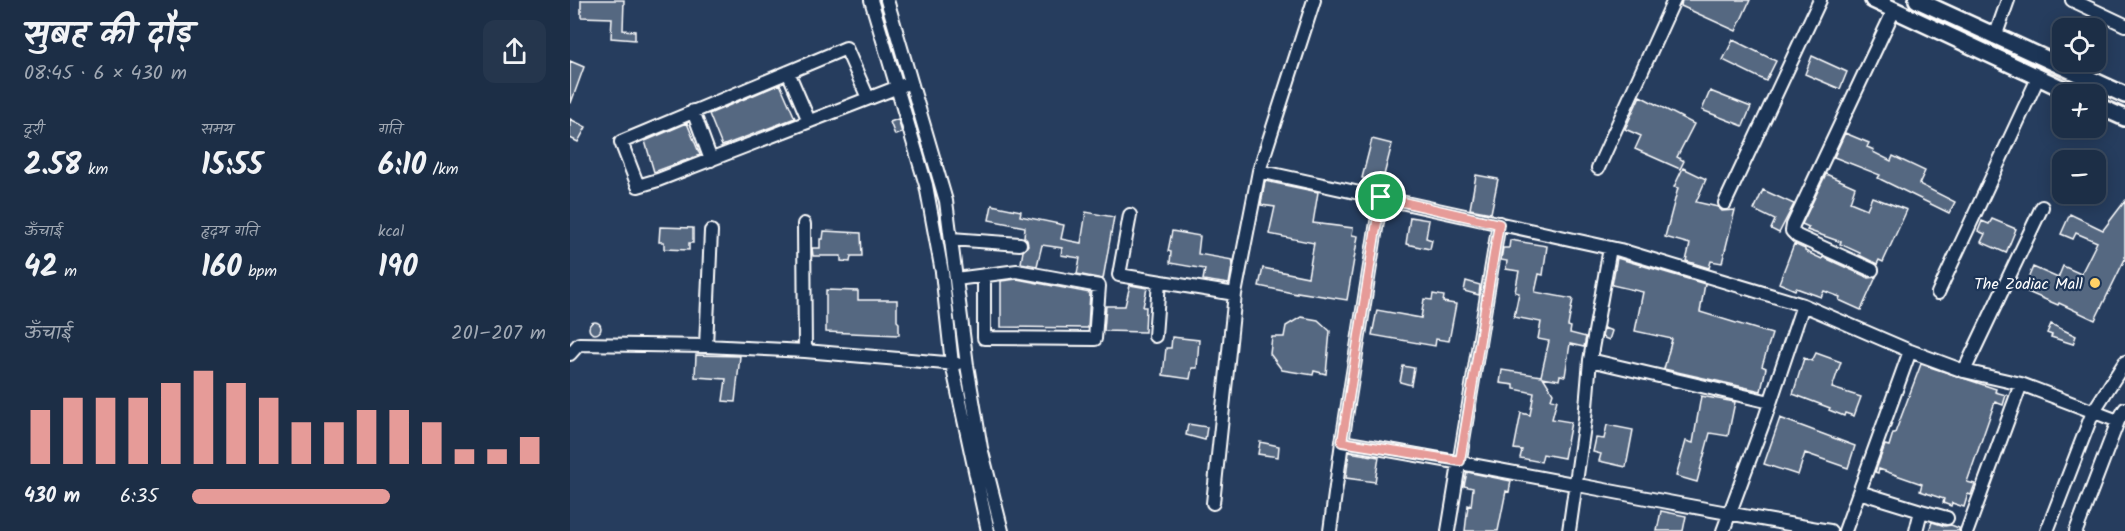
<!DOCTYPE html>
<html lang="hi">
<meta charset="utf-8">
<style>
:root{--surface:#1c2e46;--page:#25364d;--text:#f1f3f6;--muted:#a0a8b3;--line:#3a4a5f;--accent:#e69b98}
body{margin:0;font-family:Kalam,"Playpen Sans Deva",sans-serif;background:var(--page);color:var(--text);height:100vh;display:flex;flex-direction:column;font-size:22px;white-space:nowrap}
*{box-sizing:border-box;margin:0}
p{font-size:20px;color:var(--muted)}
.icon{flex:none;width:33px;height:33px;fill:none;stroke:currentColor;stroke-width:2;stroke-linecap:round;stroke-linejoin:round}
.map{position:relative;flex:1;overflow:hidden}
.details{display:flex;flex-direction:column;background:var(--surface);width:570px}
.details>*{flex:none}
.buttons{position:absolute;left:1482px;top:18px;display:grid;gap:12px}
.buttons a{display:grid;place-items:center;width:54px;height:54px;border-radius:12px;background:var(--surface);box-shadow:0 3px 15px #0003,0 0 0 2px var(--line);font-size:30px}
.pin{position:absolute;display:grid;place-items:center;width:51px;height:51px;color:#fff;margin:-26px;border:3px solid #fff;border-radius:50%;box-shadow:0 2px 6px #0007}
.round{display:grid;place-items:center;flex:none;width:63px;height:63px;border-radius:12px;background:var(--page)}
.overview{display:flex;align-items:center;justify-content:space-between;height:102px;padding:0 24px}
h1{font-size:33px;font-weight:700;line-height:45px}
.figures{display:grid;grid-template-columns:repeat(3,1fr);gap:9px;height:102px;padding:6px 24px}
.figures div{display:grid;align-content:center}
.figures b{font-size:30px;font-weight:700}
.figures small{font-size:16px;font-weight:400}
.figures p{font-size:16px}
.chart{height:168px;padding:12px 24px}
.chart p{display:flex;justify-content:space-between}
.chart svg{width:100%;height:108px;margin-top:6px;stroke:var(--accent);stroke-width:6}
ul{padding:0 24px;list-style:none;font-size:20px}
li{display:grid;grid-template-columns:96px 72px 1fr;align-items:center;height:45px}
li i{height:15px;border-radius:8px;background:var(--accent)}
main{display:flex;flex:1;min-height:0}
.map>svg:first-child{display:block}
</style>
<main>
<section class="details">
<div class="overview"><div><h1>सुबह की दौड़</h1><p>08:45 · 6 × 430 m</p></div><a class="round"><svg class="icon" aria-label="share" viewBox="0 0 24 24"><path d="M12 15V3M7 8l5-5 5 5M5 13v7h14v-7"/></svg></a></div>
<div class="figures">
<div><p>दूरी</p><b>2.58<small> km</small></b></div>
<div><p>समय</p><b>15:55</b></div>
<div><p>गति</p><b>6:10<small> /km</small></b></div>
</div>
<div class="figures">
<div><p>ऊँचाई</p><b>42<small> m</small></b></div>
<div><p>हृदय गति</p><b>160<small> bpm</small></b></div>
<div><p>kcal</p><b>190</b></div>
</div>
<div class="chart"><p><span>ऊँचाई</span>201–207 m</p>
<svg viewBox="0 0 160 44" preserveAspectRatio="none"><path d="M5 44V22M15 44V17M25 44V17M35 44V17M45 44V11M55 44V6M65 44V11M75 44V17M85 44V27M95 44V27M105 44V22M115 44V22M125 44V27M135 44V38M145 44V38M155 44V33"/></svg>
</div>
<ul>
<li><b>430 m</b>6:35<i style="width:56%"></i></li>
</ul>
</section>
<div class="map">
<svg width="1555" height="531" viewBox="0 0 1555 531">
<rect width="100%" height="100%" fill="#263d5e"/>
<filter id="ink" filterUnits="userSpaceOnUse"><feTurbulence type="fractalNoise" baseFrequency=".0167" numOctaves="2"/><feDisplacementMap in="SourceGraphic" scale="12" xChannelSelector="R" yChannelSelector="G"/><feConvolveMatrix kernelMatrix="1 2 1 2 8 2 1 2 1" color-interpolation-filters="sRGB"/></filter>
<g filter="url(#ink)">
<path fill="#556781" stroke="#fff" stroke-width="1.5" d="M11,0H54L53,30L65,31V40L41,38L42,18L11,17Z
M1112,0H1180L1166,31L1111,6Z
M1163,40L1206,61L1196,81L1153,60Z
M1242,56L1277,72L1270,89L1235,74Z
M0,61L14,67L1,103L0,102Z
M210,84L225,118L152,146L139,114Z
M1140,91L1181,107L1173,126L1132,110Z
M1070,96L1124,124L1107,157L1114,161L1110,169L1065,149L1071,136L1055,129Z
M0,119L16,127L8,142L0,138Z
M328,119L332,133L325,135L320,122Z
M117,123L130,155L84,172L75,141Z
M1275,133L1299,143L1297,147L1304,150L1303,152L1321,161L1323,156L1355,171L1349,184L1385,202L1379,213L1312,180L1308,178L1310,175L1264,157Z
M802,139L822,144L812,183L792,178Z
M1113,168L1136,179L1126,202L1148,207L1152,211L1165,210L1152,263L1141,261L1139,268L1116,261L1120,244L1095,237L1108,188L1104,187Z
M1256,174L1285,187L1280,202L1297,209L1302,197L1337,210L1313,262L1309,260L1307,264L1289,255L1290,253L1270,244L1271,242L1237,230L1239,227L1232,224Z
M906,175L928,179L921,213L900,209Z
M695,181L748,192L743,223L783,228L782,235L788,236L777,300L727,292V294L689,286L693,268L738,277L744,243L699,234L705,207L691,205Z
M1193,190L1224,204L1209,233L1201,229L1205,220L1184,210Z
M1555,201V259L1525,320L1489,303L1488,305L1453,290L1463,267L1488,278L1493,266L1511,274L1527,242L1506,233L1503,239L1491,234L1500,214L1533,230Z
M422,205L451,211L450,216L494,225L491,239L511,243L516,212L544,217L533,279L507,274L510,258L491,255L492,248L472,245L467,266L451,263L453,251L458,245L457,240L454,237L455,227L419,220Z
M840,217L859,220L856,238L862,240L860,249L836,244Z
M1422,219L1446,229L1436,253L1411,242L1415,234L1408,231L1412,221L1419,224Z
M90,227L123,228V243H119V250L94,249V242H89Z
M254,231L291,233L292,256H281L280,262L271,261V256H243L242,248H250V239H253Z
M602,231L630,236L628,254L663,260L659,284L633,280L635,269L600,263L601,252L598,251Z
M940,240L977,246L973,275L969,274L965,292L1003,299L998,326L1001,327L1000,333L1016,337L1014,347L1000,344L995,376L990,375L989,380L973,377L983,393L981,399L987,400L982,419L1001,422L994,458L973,454L971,462L950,458L952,450L944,449L951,413L960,415L964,393L944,389V385L930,383L932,370L971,376L979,341L968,339L971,322L944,317L949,293L945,292L949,271L936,269L937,261L931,260L933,248H939Z
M1224,244L1235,249V251L1252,259L1253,257L1299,278L1306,277L1291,310L1269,300L1270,297L1254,291L1251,297L1226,288L1225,290L1209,283Z
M1047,258L1135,284L1130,312L1202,334L1192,366L1196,368L1191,391L1094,369L1102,339L1065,331L1073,292L1042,285Z
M447,279L520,293L518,328L431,327V281Z
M896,281L910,285L909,295L894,291Z
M560,285L577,288L573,307H576L575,332L534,331L536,306H555Z
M256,290L288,291V300H327V321L329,323V335L256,332Z
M863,294L874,296L873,302L886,304L879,341L866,339L865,346L802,335L807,310L851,318L854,299L862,300Z
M731,317L748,320L760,331L756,374L744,371L743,375L712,370L700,354L702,337H714L716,326Z
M19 328a6 6 0 1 1 12 0a6 6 0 1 1-12 0Z
M1481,324L1506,336L1503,344L1481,337L1482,335L1477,333Z
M1034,328L1042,331L1039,340L1032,337Z
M602,337L629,340L627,368H622L620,379L593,375L596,348H601Z
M1246,353L1271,362L1262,388L1291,397L1284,416L1275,413L1274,416L1259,410L1260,408L1223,394L1234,358L1242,361Z
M126,355L170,356L165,402L153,401L156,379L125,377Z
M1351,364L1426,389L1425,392L1436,395L1433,405L1425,402L1420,416L1397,482L1405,484L1401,495L1398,494L1394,507L1382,503L1381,506L1373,503L1374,499L1350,491L1352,484L1309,469L1308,473L1305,472L1315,445L1319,446L1323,433H1325Z
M833,366L844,368L841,385L830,382Z
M1131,396L1165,402L1158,436L1140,433L1127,482L1106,476L1116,441L1123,443Z
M1210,418L1285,446L1278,468L1235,453L1228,475L1194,464Z
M618,424L637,427L635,440L616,435Z
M1037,425L1063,430L1056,467L1029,461L1031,454L1023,452L1026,438L1034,439Z
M690,442L709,446L708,457L688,454Z
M779,452L809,457L805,482L776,478Z
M897,472L941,481L939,492L936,491L928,531H895L898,505L901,506L903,488L894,486Z
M1091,511L1116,516L1113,531H1087Z
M1362,522L1375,526L1381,525L1389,528V531H1359Z"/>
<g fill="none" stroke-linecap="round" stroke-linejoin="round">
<g stroke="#fff" stroke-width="16">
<path id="minor" d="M301,0L356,185L372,272L382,364L418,531
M317,0L376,201L397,365L411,448L432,531
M1502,0L1555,25
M1425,37L1438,0
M218,72L239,121
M298,98L276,48L51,142L68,186L88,180L341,82
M123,111L141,160
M1028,168L1104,0
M689,171L1050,250L1233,305
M1155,203L1250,0
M560,215L549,275L665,294
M234,224L235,351
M381,239L450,244
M1302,270L1227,236L1222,231L1223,225L1324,10
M386,279L447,271L529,286L525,339L414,338V276
M1368,293L1468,78
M585,336L589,282
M136,346L141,231
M0,354L9,344L136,346L235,351L387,364
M1020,360L1200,402
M1394,371L1472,207
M772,442C935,469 1097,504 1260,531
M1289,492L1351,511L1346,531
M643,503L665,294L689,171L744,0
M1351,511L1377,518
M760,531L772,442L811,197
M878,531L929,223
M999,531L1015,419L1020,360L1040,248
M1153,531L1195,418L1233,305L1340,351L1394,371L1451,384L1548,421
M1275,531L1340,351
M1397,531L1451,384
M1477,531L1523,412L1555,362
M1506,531L1548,421L1555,409"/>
</g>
<g stroke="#fff" stroke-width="20">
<path id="major" d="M1303,0L1504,94
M1347,0L1555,95
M1526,105L1555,118"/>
</g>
<use href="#minor" stroke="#1d3557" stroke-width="12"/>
<use href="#major" stroke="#1d3557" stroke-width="15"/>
</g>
</g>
<g fill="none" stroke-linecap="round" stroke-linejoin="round" filter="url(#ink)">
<g stroke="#fff" stroke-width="12">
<path id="route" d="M811,197L929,224L890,461L772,442Z"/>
</g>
<use href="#route" stroke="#e69b98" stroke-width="8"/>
</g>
<circle fill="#ffd166" stroke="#1d3557" stroke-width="2" cx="1525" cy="283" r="6"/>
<g text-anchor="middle" stroke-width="4.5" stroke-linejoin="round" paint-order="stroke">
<g font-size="16" fill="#fff" stroke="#1d3557" text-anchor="end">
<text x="1513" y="289">The Zodiac Mall</text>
</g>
</g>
</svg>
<div class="buttons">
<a><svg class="icon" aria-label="locate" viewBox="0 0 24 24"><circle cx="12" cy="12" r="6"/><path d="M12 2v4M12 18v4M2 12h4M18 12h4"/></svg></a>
<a>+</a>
<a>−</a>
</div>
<div class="pin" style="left:811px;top:197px;background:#1e9e55"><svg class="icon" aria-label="arrive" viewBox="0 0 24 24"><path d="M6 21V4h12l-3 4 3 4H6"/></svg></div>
</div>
</main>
